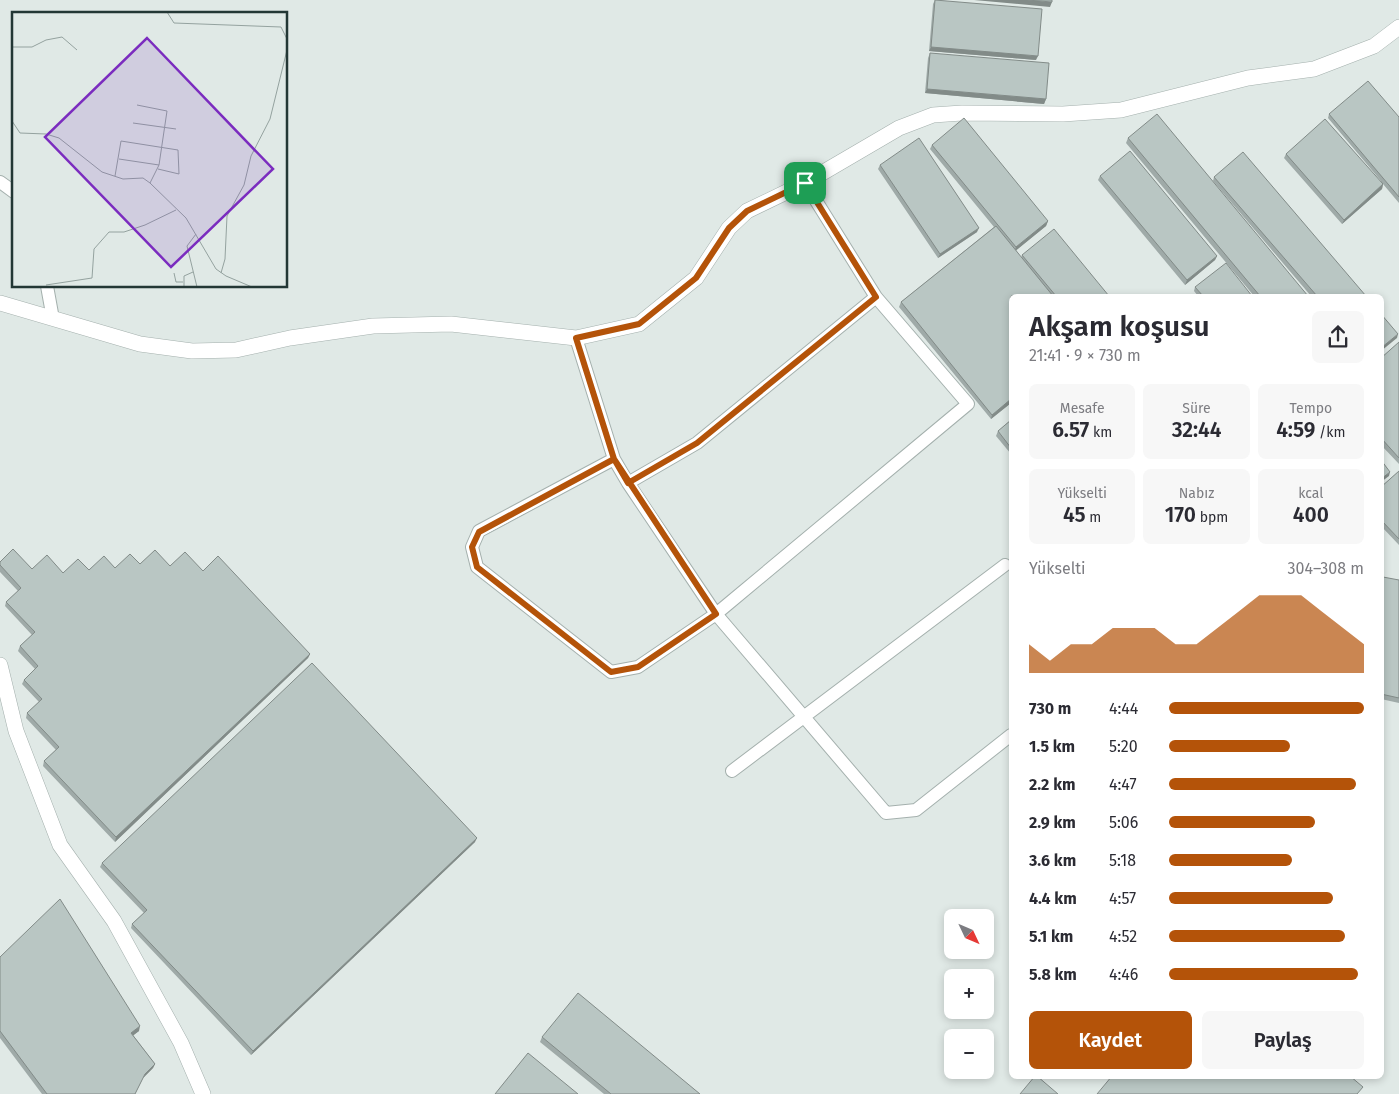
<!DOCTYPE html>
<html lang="tr">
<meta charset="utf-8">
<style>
:root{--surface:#fff;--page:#f7f7f7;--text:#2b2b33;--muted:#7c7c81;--accent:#b45309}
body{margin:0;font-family:"Fira Sans",sans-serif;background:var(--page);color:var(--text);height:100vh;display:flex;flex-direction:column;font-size:19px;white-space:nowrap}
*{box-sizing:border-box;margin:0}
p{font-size:16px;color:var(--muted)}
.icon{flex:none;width:28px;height:28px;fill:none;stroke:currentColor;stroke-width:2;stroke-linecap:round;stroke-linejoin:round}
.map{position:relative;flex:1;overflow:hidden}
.details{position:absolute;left:1009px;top:294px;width:375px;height:785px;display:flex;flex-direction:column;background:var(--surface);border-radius:8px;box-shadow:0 2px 8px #0003}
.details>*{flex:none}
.needle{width:32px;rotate:134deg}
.controls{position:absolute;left:944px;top:909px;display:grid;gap:10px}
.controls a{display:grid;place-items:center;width:50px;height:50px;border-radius:8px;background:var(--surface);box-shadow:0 2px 8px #0003;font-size:25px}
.pin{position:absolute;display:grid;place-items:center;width:42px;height:42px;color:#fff;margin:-21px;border-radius:10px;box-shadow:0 2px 8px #0006}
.round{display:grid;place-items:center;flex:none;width:52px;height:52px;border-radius:8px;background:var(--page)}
.headline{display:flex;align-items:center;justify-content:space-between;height:85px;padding:0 20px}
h1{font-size:28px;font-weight:600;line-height:38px}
.figures{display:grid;grid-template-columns:repeat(3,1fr);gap:8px;height:85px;padding:5px 20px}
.figures div{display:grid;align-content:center;border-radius:8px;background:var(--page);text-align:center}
.figures b{font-size:21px;font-weight:600}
.figures small{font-size:14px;font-weight:400}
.figures p{font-size:14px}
.chart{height:140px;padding:10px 20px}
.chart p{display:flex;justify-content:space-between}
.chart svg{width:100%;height:90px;margin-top:5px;fill:var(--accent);opacity:.7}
.action{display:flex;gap:10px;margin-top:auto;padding:10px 20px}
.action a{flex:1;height:58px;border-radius:8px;background:var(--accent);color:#fff;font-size:20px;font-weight:600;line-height:58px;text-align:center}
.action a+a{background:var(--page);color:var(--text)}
ul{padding:0 20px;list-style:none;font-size:16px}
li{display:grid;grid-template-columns:80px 60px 1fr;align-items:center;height:38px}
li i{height:12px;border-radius:6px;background:var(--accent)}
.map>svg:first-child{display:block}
</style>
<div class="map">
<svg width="1399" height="1094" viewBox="0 0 1399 1094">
<rect width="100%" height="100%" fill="#e0e9e6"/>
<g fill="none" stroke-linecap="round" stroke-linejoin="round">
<g stroke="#a4b0ad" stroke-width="14">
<path id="minor" d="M0,182L14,192
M47,286L53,319
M576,338L614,459L628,483L716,614L886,813L916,810L1011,735
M614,459L479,531L472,547L477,567L611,672L638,667L716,614L968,404L876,297L805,183
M628,483L697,443L876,297
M732,771L1005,565"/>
</g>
<g stroke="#a4b0ad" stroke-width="16">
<path id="tertiary" d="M0,303L140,344L192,351L236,350L290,338L373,326L451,324L576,338L639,324L696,278L729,228L747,211L805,183L899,128L933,115L962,113L1063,114L1121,110L1248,78L1314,69L1374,46L1399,27
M0,665L16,731L60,845L114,921L181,1043L203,1094"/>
</g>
<use href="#minor" stroke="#fff" stroke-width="12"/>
<use href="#tertiary" stroke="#fff" stroke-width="15"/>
</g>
<path fill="#9faaa8" d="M935,0L1036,60L929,51L933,4Z
M930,53L1046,99L1044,104L925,93L928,58Z
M1329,114L1399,117V203L1383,184L1382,189L1342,224L1284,158L1286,154L1381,181L1328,118Z
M1128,138L1308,296H1254L1126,143Z
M932,145L1048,221L1046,226L1016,250L1021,258L1022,255L1109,296H1011V403L991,419L899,307L901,302L994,227L930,149Z
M880,165L977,232L938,258L878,169Z
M1100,176L1217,256L1215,260L1185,285L1098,180Z
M1214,177L1366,296H1311L1213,181Z
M1195,287L1252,296H1198L1194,291Z
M1399,342V464L1381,445V358Z
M1011,420V454L996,436L998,431Z
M1399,471V545L1381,526V487Z
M0,562L32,569L63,573L89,570L115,568L140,564L170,566L203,571L310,654L308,658L115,842L43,766L44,761L56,750L26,718L27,713L39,702L22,684L24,680L35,669L18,651L20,646L32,635L5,606L6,602L18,591L0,572Z
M1381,579L1399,580V703L1381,699Z
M475,842L251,1055L131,928L132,924L144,913L100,867L102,863Z
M0,957L139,1031L133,1035L155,1064L153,1068L143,1078L135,1094H42L0,1038Z
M542,1037L700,1094H604L540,1042Z"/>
<path fill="#828b88" d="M974,0H1027L1052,2L1050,7Z
M931,47L1038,56L1036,60L929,51Z
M927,89L1046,99L1044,104L925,93Z
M1383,184L1382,189L1342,224L1344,220Z
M1048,221L1046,226L1014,252L1016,247Z
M979,228L977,232L938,258L940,254Z
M1217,256L1215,260L1185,285L1187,280Z
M1398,334L1397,338L1381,351V348Z
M1011,399V403L991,419L992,415Z
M1390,472L1389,476L1381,482V479Z
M310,654L308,658L115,842L116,837Z
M477,838L475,842L251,1055L253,1051Z
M140,1026L139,1031L130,1038L131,1033Z
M155,1064L153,1068L143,1078L135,1094L145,1074Z"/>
<path fill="#b9c6c3" stroke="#828b88" d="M935,0L1042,9L1038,56L931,47Z
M1027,0H1052V2Z
M930,53L1049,63L1046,99L927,89Z
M1368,81L1399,117V197L1329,114Z
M1157,114L1308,296H1260L1128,138Z
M964,118L1048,221L1016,247L932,145Z
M1325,119L1383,184L1344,220L1286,154Z
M919,138L979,228L940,254L880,165Z
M1130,151L1217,256L1187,280L1100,176Z
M1243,152L1366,296H1317L1214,177Z
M996,226L1053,296H1011V399L992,415L901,302Z
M1054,229L1109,296H1056L1022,255Z
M1226,263L1252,296H1203L1195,287Z
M1381,314L1398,334L1381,348Z
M1399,342V458L1381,438V358Z
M1011,420V448L998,431Z
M1381,460L1390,472L1381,479Z
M1399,471V539L1381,520V487Z
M13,549L32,569L47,555L63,573L78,559L89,570L104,556L115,568L130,554L140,564L155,550L170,566L185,552L203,571L218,556L310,654L116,837L44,761L59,747L27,713L42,699L24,680L38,666L20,646L35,632L6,602L21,588L0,565V562Z
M1383,577L1399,580V698L1381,694V579Z
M312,663L477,838L253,1051L132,924L147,910L102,863Z
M60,899L140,1026L131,1033L155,1064L145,1074L135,1094H47L0,1031V957Z
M578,993L700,1094H611L542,1037Z
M528,1053L578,1094H495Z
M1035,1076H1037L1058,1094H1020Z
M1112,1076H1350L1363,1087L1357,1094H1097Z"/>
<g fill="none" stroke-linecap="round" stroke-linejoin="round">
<g stroke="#fff" stroke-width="10">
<path id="route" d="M805,183L747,211L729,228L696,278L639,324L576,338L614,459L716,614L638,667L611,672L477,567L472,547L479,532L614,459L628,483L697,443L876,297L805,183"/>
</g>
<use href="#route" stroke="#b45309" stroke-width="6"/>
</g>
<g transform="translate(12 12)">
<rect width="275" height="275" fill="#e0e9e6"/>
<path fill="none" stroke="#94a29f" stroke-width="1" d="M155,0L162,11L269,15L275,27M0,35H20L34,28L50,25L65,38M125,93L155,99L147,153L138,171M0,109L8,121L34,122L47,126L90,160L111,167L131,166L138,171L174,206L204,257L214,264L240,275M121,111L164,117M107,147L147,153M103,164L109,129L166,138L167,162L146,157M184,222L175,234L185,275M162,261L164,270H171M209,261L213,247L215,204L232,173L239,144L258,107L275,38M34,273L80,266L82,237L97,220H112L133,213L164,198M172,275V264L181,260"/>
<path fill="#7b2cbf" fill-opacity="0.15" stroke="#7b2cbf" stroke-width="2.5" d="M135,26L261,157L159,255L33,125Z"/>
<rect width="275" height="275" fill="none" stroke="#233735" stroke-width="2.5"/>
</g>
</svg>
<div class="controls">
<a><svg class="needle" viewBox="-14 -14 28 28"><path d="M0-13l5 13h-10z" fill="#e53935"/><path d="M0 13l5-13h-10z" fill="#7c7c81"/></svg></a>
<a>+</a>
<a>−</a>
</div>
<div class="pin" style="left:805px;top:183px;background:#1e9e55"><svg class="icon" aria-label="arrive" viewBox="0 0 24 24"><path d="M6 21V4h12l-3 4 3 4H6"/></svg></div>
<section class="details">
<div class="headline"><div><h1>Akşam koşusu</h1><p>21:41 · 9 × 730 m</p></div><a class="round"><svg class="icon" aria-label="share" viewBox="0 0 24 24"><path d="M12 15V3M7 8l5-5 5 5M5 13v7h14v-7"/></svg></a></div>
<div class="figures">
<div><p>Mesafe</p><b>6.57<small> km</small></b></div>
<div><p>Süre</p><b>32:44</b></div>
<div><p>Tempo</p><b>4:59<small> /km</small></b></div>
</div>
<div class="figures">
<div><p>Yükselti</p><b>45<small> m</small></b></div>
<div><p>Nabız</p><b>170<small> bpm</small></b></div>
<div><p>kcal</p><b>400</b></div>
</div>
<div class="chart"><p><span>Yükselti</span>304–308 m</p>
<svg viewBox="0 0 160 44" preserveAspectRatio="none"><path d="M0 44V30L10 38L20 30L30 30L40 22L50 22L60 22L70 30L80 30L90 22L100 14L110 6L120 6L130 6L140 14L150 22L160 30V44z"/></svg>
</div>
<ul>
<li><b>730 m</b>4:44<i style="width:100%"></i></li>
<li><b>1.5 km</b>5:20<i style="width:62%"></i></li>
<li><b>2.2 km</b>4:47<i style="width:96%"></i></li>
<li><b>2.9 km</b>5:06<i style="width:75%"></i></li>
<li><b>3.6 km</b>5:18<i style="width:63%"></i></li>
<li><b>4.4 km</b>4:57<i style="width:84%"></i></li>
<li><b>5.1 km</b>4:52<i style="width:90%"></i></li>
<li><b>5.8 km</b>4:46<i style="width:97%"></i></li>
</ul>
<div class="action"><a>Kaydet</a><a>Paylaş</a></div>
</section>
</div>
